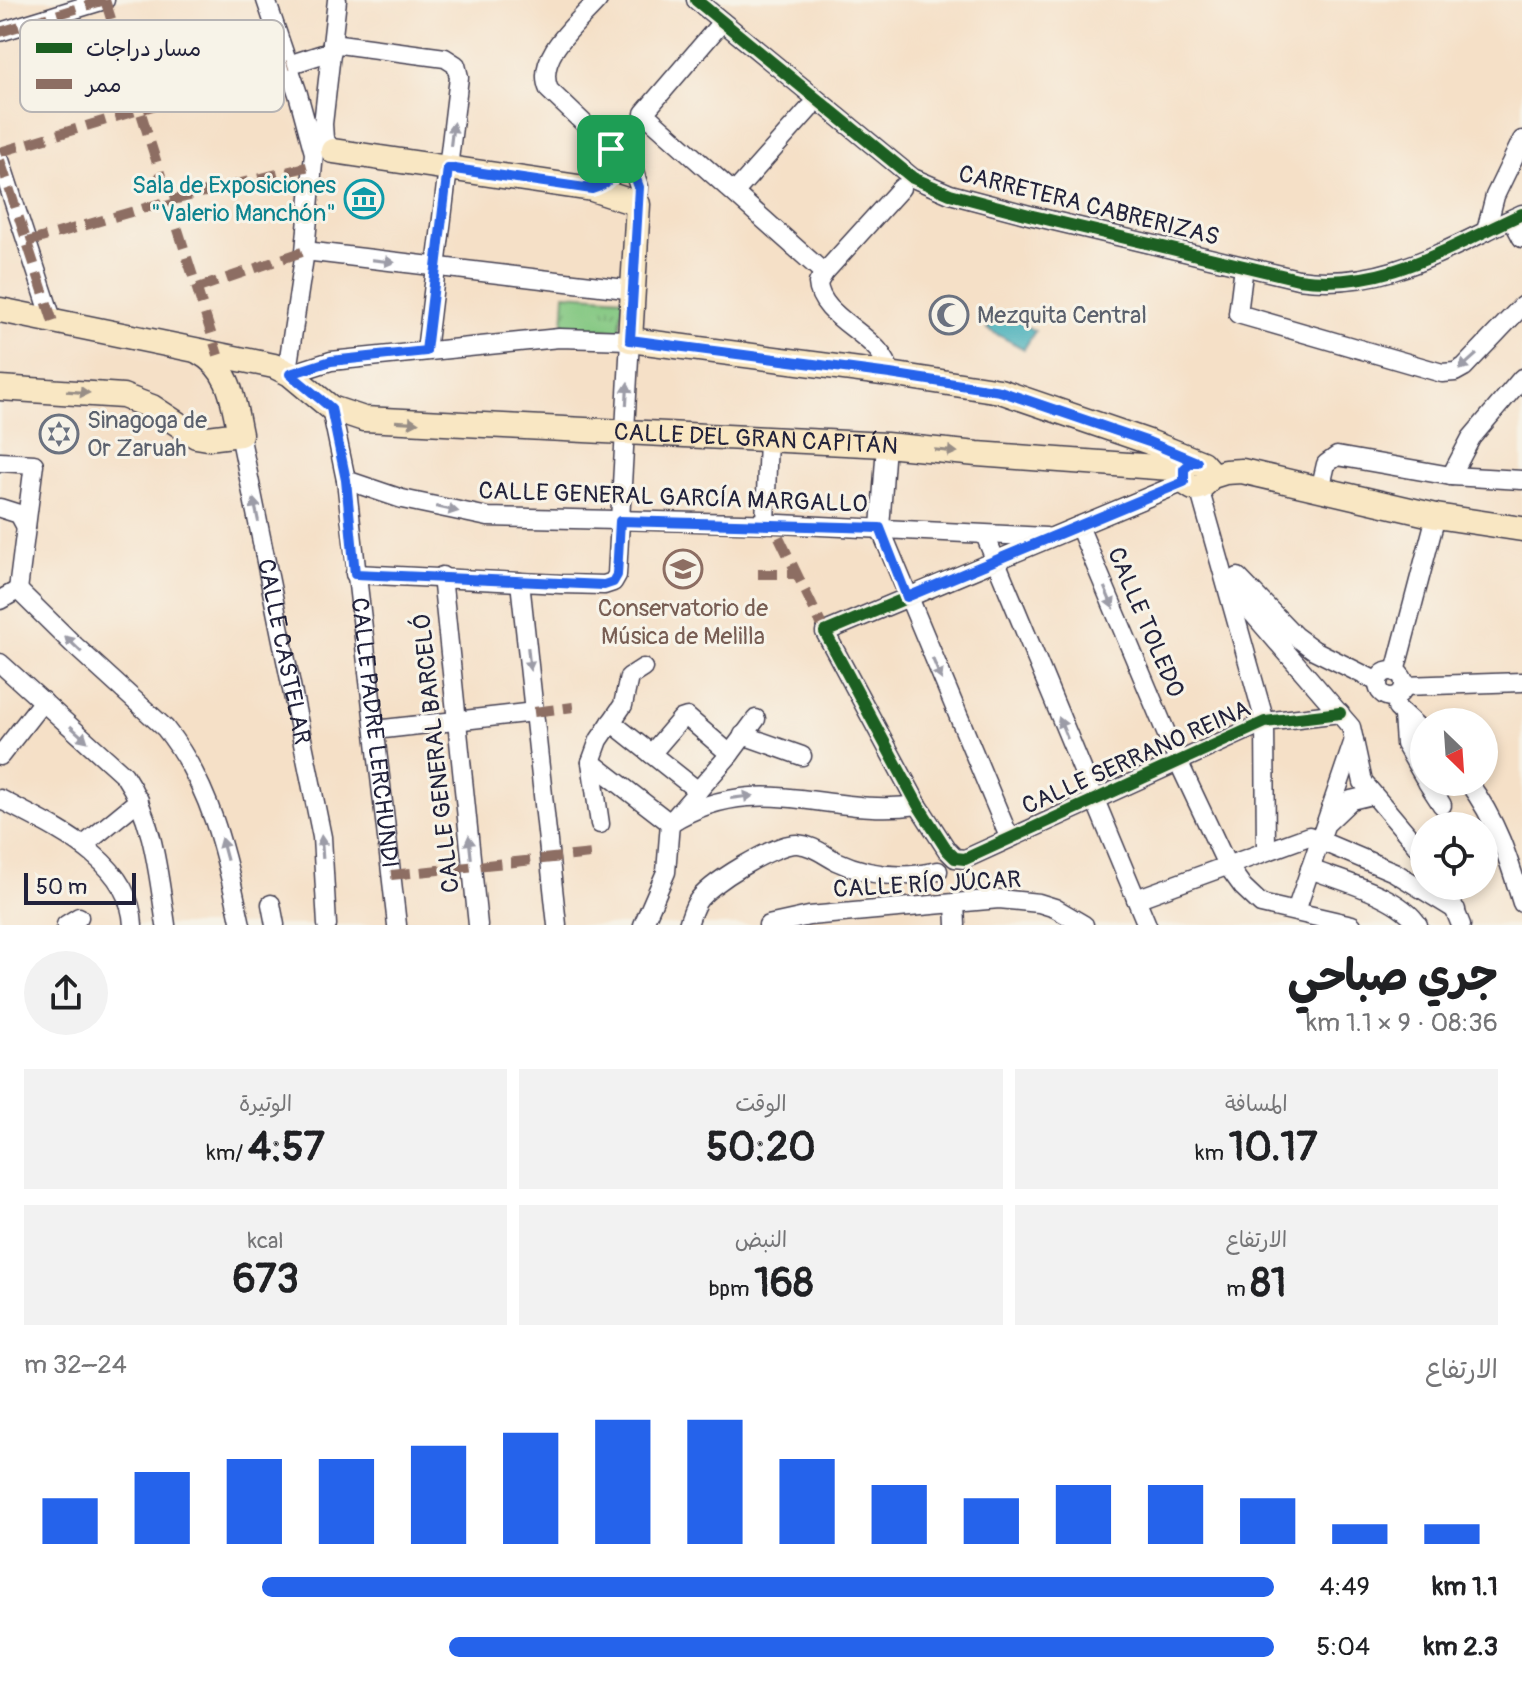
<!DOCTYPE html>
<html lang="ar">
<meta charset="utf-8">
<style>
:root{--surface:#fff;--page:#f2f2f2;--text:#202124;--muted:#757577;--accent:#2563eb}
body{margin:0;font-family:Pangolin,"Playpen Sans Arabic",sans-serif;background:var(--page);color:var(--text);direction:rtl;height:100vh;display:flex;flex-direction:column;font-size:30px;white-space:nowrap}
*{box-sizing:border-box;margin:0}
p{font-size:26px;color:var(--muted)}
.icon{flex:none;width:44px;height:44px;fill:none;stroke:currentColor;stroke-width:2;stroke-linecap:round;stroke-linejoin:round}
.map{position:relative;height:925px;overflow:hidden;direction:ltr}
.details{display:flex;flex-direction:column;background:var(--surface);flex:1}
.details>*{flex:none}
.needle{width:52px;rotate:155deg}
.fabs{position:absolute;left:1410px;top:708px;display:grid;gap:16px}
.fabs a{display:grid;place-items:center;width:88px;height:88px;border-radius:50%;background:var(--surface);box-shadow:0 4px 12px #0003;font-size:40px}
.scale{position:absolute;left:24px;bottom:20px;width:112px;box-sizing:border-box;padding-left:8px;border:4px solid #22223b;border-top:0;font-size:22px;line-height:28px;white-space:nowrap;color:#22223b;-webkit-text-stroke:6px #f7f3e8;paint-order:stroke}
.pin{position:absolute;display:grid;place-items:center;width:68px;height:68px;color:#fff;margin:-34px;border-radius:16px;box-shadow:0 4px 12px #0006}
.round{display:grid;place-items:center;flex:none;width:84px;height:84px;border-radius:42px;background:var(--page)}
.overview{display:flex;align-items:center;justify-content:space-between;height:136px;padding:0 24px}
h1{font-size:44px;font-weight:700;line-height:60px}
.stats{display:grid;grid-template-columns:repeat(3,1fr);gap:12px;height:136px;padding:8px 24px}
.stats div{display:grid;align-content:center;border-radius:0px;background:var(--page);text-align:center}
.stats b{font-size:40px;font-weight:700}
.stats small{font-size:22px;font-weight:400}
.stats p{font-size:22px}
.chart{height:224px;padding:16px 24px}
.chart p{display:flex;justify-content:space-between}
.chart svg{width:100%;height:144px;margin-top:8px;stroke:var(--accent);stroke-width:6}
ul{padding:0 24px;list-style:none;font-size:26px}
li{display:grid;grid-template-columns:128px 96px 1fr;align-items:center;height:60px}
li i{height:20px;border-radius:10px;background:var(--accent)}
.map>svg:first-child{display:block}
</style>
<div class="map">
<svg width="1522" height="925" viewBox="0 0 1522 925">
<defs>
<pattern id="grass-tufts" width="24" height="20" patternUnits="userSpaceOnUse" patternTransform="scale(2)"><rect width="24" height="20" fill="#83c781"/><path d="M3 7l-1-3M5 7V3M7 7l1-3M15 17l-1-3M17 17v-4M19 17l1-3" fill="none" stroke="#6ba16b"/></pattern>
</defs>
<rect width="100%" height="100%" fill="#f7f3e8"/>
<filter id="ink" filterUnits="userSpaceOnUse"><feTurbulence type="fractalNoise" baseFrequency=".0125" numOctaves="2"/><feDisplacementMap in="SourceGraphic" scale="16" xChannelSelector="R" yChannelSelector="G"/><feConvolveMatrix kernelMatrix="1 2 1 2 8 2 1 2 1" color-interpolation-filters="sRGB"/></filter>
<filter id="wash" filterUnits="userSpaceOnUse"><feTurbulence type="fractalNoise" baseFrequency=".006" numOctaves="4" result="noise"/><feDisplacementMap in="SourceGraphic" scale="32" xChannelSelector="R" yChannelSelector="G"/><feGaussianBlur stdDeviation="1.8" result="paint"/><feColorMatrix in="noise" values="0 0 0 0 0 0 0 0 0 0 0 0 0 0 0 0 0 1.4 0 .05"/><feComposite in="paint" operator="in"/></filter>
<g filter="url(#wash)">
<rect width="100%" height="100%" fill="#f5e0c7"/>
<path fill="url(#grass-tufts)" stroke="#52745e" stroke-width="2" d="M565,294L623,298L620,331L563,327Z"/>
<path fill="#3cacb7" stroke="#2f6779" stroke-width="2" d="M1001,312L1035,331L1024,349L987,329Z"/>
</g>
<g filter="url(#ink)">
<g fill="none" stroke-linecap="round" stroke-linejoin="round">
<g stroke="#423e50" stroke-width="21">
<g id="minor">
<path d="M266,0L298,94L314,153L305,251L287,371"/>
<path d="M598,0C578,23 534,57 549,90L611,149L624,158L634,171L639,187L638,204"/>
<path d="M696,0L913,178L950,194L1033,216L1298,279C1384,291 1447,248 1522,214"/>
<path d="M722,22L644,113L824,273"/>
<path d="M0,32L105,0"/>
<path d="M332,43L445,58L456,65L459,77L426,351"/>
<path d="M288,65L332,51"/>
<path d="M333,151L324,139L323,124L337,0"/>
<path d="M0,160L53,322"/>
<path d="M592,189C613,183 620,168 611,149"/>
<path d="M735,192L809,109"/>
<path d="M1512,219L1522,238"/>
<path d="M1486,231L1495,196L1522,140"/>
<path d="M305,251L634,290"/>
<path d="M1244,266L1238,314L1442,373L1455,372L1464,367L1522,306"/>
<path d="M290,374L331,361L559,338L630,340L617,575L613,582L604,585L561,584L355,574"/>
<path d="M890,374C885,336 820,320 818,283L824,273L901,188"/>
<path id="s1" d="M331,408L346,480L397,925"/>
<path id="s2" d="M240,434L322,837L327,925"/>
<path d="M886,445L880,528L1009,837"/>
<path d="M0,462L34,464L18,590"/>
<path d="M1451,476L1471,438L1522,378"/>
<path d="M346,480L402,499L488,517L780,524L1046,537"/>
<path d="M1184,482L825,632L918,805L947,850L955,858L965,859L1265,722L1340,713"/>
<path d="M1199,488L1265,722L1266,851"/>
<path d="M1320,490L1326,464L1337,456L1451,476L1522,480"/>
<path d="M0,508L19,514L26,527"/>
<path d="M765,524L768,438"/>
<path d="M1079,526L1178,761L1227,865L1243,887L1261,904L1352,925"/>
<path d="M985,535L1147,925"/>
<path d="M442,576L478,925"/>
<path d="M1238,577L1295,636L1314,650L1378,682"/>
<path d="M1232,581L1248,608L1351,727L1363,782L1424,854"/>
<path d="M520,582L557,925"/>
<path d="M18,590L75,646L165,728C211,785 226,855 241,925"/>
<path d="M0,600L18,590"/>
<path d="M0,663L124,775C154,819 158,873 166,925"/>
<circle cx="1391" cy="684" r="13"/>
<path d="M1395,672L1436,516"/>
<path d="M1404,686L1522,682"/>
<path d="M1397,708L1424,733"/>
<path d="M1403,715L1405,744L1424,777"/>
<path d="M611,722L698,791"/>
<path d="M375,730L534,712"/>
<path d="M743,735L802,756"/>
<path d="M651,754L681,719L687,717L730,754"/>
<path d="M0,756L43,701"/>
<path d="M591,762L670,823"/>
<path d="M1427,782L1442,805"/>
<path d="M1468,782C1497,821 1508,857 1522,903"/>
<path d="M0,799C50,826 130,858 133,925"/>
<path d="M1328,822L1351,800L1372,795"/>
<path d="M670,823C759,768 827,818 918,805"/>
<path d="M600,824L591,762L599,740L623,705L629,677L643,668"/>
<path d="M84,845L139,800"/>
<path d="M1310,869C1341,881 1401,896 1418,925"/>
<path d="M1445,886L1461,925"/>
<path d="M1136,899L1309,836L1394,872L1456,910"/>
<path d="M955,903L956,925"/>
<path d="M271,904L275,925"/>
<path d="M1296,911L1354,740"/>
<path d="M66,925L79,917"/>
<path d="M643,925L666,872L670,823L730,754L756,719"/>
<path d="M688,925C690,918 693,909 697,902C708,884 775,843 797,844C812,845 823,854 836,861C868,876 904,879 938,871"/>
<path d="M768,925L809,916L999,899L1039,903L1055,908L1084,925"/>
</g>
</g>
<g stroke="#423e50" stroke-width="27">
<g id="secondary">
<path d="M333,151L592,189L638,204L630,340L890,374L1000,391L1149,442L1202,463L1209,471C1209,482 1204,488 1193,488L1184,482L1182,473L1187,465L1196,462"/>
<path id="s3" d="M0,310L274,366L290,374L331,408L364,419L886,445L977,454L1184,469"/>
<path d="M0,388L123,396L152,407L196,436L208,438L240,434C233,401 231,369 199,352"/>
<path d="M1209,477L1225,472L1242,471L1436,516L1522,529"/>
</g>
</g>
<use href="#minor" stroke="#fff" stroke-width="18"/>
<use href="#secondary" stroke="#f9e7c3" stroke-width="24"/>
<path stroke="#8d6e63" stroke-width="10" stroke-dasharray="20 10" stroke-linecap="butt" d="M105,0L218,355
M0,32L105,0
M0,152L288,65
M0,160L53,322
M27,242L169,201L314,165
M198,288L305,251
M779,537L825,632
M758,574H797
M534,712L573,707
M391,875L591,854"/>
<g stroke="#f7f3e8" stroke-width="17">
<path id="cycleway" d="M696,0L913,178L950,194L1033,216L1298,279C1384,291 1447,248 1522,214
M1184,482L825,632L918,805L947,850L955,858L965,859L1265,722L1340,713"/>
</g>
<use href="#cycleway" stroke="#1b5e20" stroke-width="12"/>
</g>
<defs><path id="oneway-solid" d="M-6-.8H1V-3.2L6.5 0L1 3.2V.8H-6Z" transform="scale(2)"/></defs>
<g fill="#9c9ca7">
<use href="#oneway-solid" transform="translate(452 134) rotate(-83)"/>
<use href="#oneway-solid" transform="translate(383 261) rotate(7)"/>
<use href="#oneway-solid" transform="translate(1468 362) rotate(138)"/>
<use href="#oneway-solid" transform="translate(627 394) rotate(-87)"/>
<use href="#oneway-solid" transform="translate(447 509) rotate(12)"/>
<use href="#oneway-solid" transform="translate(256 510) rotate(-102)"/>
<use href="#oneway-solid" transform="translate(1109 598) rotate(67)"/>
<use href="#oneway-solid" transform="translate(73 644) rotate(-136)"/>
<use href="#oneway-solid" transform="translate(529 659) rotate(84)"/>
<use href="#oneway-solid" transform="translate(937 669) rotate(67)"/>
<use href="#oneway-solid" transform="translate(1063 728) rotate(-112)"/>
<use href="#oneway-solid" transform="translate(79 734) rotate(42)"/>
<use href="#oneway-solid" transform="translate(742 797) rotate(-7)"/>
<use href="#oneway-solid" transform="translate(322 847) rotate(-94)"/>
<use href="#oneway-solid" transform="translate(470 847) rotate(-96)"/>
<use href="#oneway-solid" transform="translate(224 849) rotate(-105)"/>
</g>
<g fill="#988e86">
<use href="#oneway-solid" transform="translate(78 392) rotate(4)"/>
<use href="#oneway-solid" transform="translate(407 422) rotate(3)"/>
<use href="#oneway-solid" transform="translate(946 451) rotate(6)"/>
</g>
</g>
<g fill="none" stroke-linecap="round" stroke-linejoin="round" filter="url(#ink)">
<g stroke="#fff" stroke-width="16">
<path id="route" d="M611,149C626,159 633,169 639,187L630,340L890,374L1000,391L1149,442L1197,462H1192L1184,469V482L907,597L880,528L620,521L617,575L613,582L604,585L355,574L346,480L331,408L290,374L331,361L426,351L448,168L592,189C613,183 620,168 611,149Z"/>
</g>
<use href="#route" stroke="#2563eb" stroke-width="10"/>
</g>
<defs>
<g id="museum-ring" transform="scale(2)"><circle r="9.5" fill="#f7f3e8" stroke="#0f9aa8" stroke-width="1.5"/><path d="M0-6L6-3V-2H-6V-3ZM-5-1h2V3h-2ZM-1-1h2V3h-2ZM3-1h2V3H3ZM-6 4H6V6H-6Z" fill="#0f9aa8"/></g>
<g id="mosque-ring" transform="scale(2)"><circle r="9.5" fill="#f7f3e8" stroke="#6b7280" stroke-width="1.5"/><path d="M3.5-4.9A6 6 0 1 0 3.5 4.9A5 5 0 1 1 3.5-4.9Z" fill="#6b7280"/></g>
<g id="synagogue-ring" transform="scale(2)"><circle r="9.5" fill="#f7f3e8" stroke="#6b7280" stroke-width="1.5"/><path d="M0-6.5L5.6 3.2H-5.6ZM0 6.5L5.6-3.2H-5.6Z" fill="#6b7280"/></g>
<g id="university-ring" transform="scale(2)"><circle r="9.5" fill="#f7f3e8" stroke="#8d6e63" stroke-width="1.5"/><path d="M0-5L7-2L0 1L-7-2ZM-4 1L0 2.5L4 1V4Q0 6-4 4Z" fill="#8d6e63"/></g>
</defs>
<g fill-rule="evenodd">
<use href="#museum-ring" x="364" y="199"/>
<use href="#mosque-ring" x="949" y="315"/>
<use href="#synagogue-ring" x="59" y="434"/>
<use href="#university-ring" x="683" y="569"/>
</g>
<g text-anchor="middle" stroke-width="6" stroke-linejoin="round" paint-order="stroke">
<g font-size="24" fill="#0d838f" stroke="#f7f3e8" text-anchor="end">
<text x="336" y="193">Sala de Exposiciones<tspan x="336" dy="28">"Valerio Manchón"</tspan></text>
</g>
<g font-size="24" fill="#22223b" stroke="#f7f3e8">
<text transform="translate(1089 205) rotate(14)" y="8">CARRETERA CABRERIZAS</text>
<text dy="8" stroke="none"><textPath href="#s3" startOffset="778">CALLE DEL GRAN CAPITÁN</textPath></text>
<text transform="translate(673 497) rotate(2)" y="8">CALLE GENERAL GARCÍA MARGALLO</text>
<text transform="translate(1146 622) rotate(67)" y="8">CALLE TOLEDO</text>
<text dy="8" stroke="none"><textPath href="#s2" startOffset="222">CALLE CASTELAR</textPath></text>
<text dy="8" stroke="none"><textPath href="#s1" startOffset="328">CALLE PADRE LERCHUNDI</textPath></text>
<text transform="translate(436 753) rotate(-96)" y="8">CALLE GENERAL BARCELÓ</text>
<text transform="translate(1136 757) rotate(-24)" y="8">CALLE SERRANO REINA</text>
<text transform="translate(927 884) rotate(-3)" y="8">CALLE RÍO JÚCAR</text>
</g>
<g font-size="24" fill="#5b616d" stroke="#f7f3e8" text-anchor="start">
<text x="977" y="323">Mezquita Central</text>
<text x="87" y="428">Sinagoga de<tspan x="87" dy="28">Or Zaruah</tspan></text>
</g>
<g font-size="24" fill="#785e54" stroke="#f7f3e8">
<text x="683" y="616">Conservatorio de<tspan x="683" dy="28">Música de Melilla</tspan></text>
</g>
</g>
<rect x="20" y="20" width="264" height="92" rx="12" fill="#f7f3e8" stroke="#b7b4b4" stroke-width="2"/>
<rect x="36" y="43" width="36" height="10" fill="#1b5e20"/>
<rect x="36" y="79" width="36" height="10" fill="#8d6e63"/>
<g font-size="22" fill="#22223b">
<text x="86" y="56">مسار دراجات</text>
<text x="86" y="92">ممر</text>
</g>
</svg>
<div class="fabs">
<a><svg class="needle" viewBox="-14 -14 28 28"><path d="M0-13l5 13h-10z" fill="#e53935"/><path d="M0 13l5-13h-10z" fill="#757577"/></svg></a>
<a><svg class="icon" aria-label="locate" viewBox="0 0 24 24"><circle cx="12" cy="12" r="6"/><path d="M12 2v4M12 18v4M2 12h4M18 12h4"/></svg></a>
</div>
<div class="scale">50 m</div>
<div class="pin" style="left:611px;top:149px;background:#1e9e55"><svg class="icon" aria-label="arrive" viewBox="0 0 24 24"><path d="M6 21V4h12l-3 4 3 4H6"/></svg></div>
</div>
<section class="details">
<div class="overview"><div><h1>جري صباحي</h1><p>08:36 · 9 × 1.1 km</p></div><a class="round"><svg class="icon" aria-label="share" viewBox="0 0 24 24"><path d="M12 15V3M7 8l5-5 5 5M5 13v7h14v-7"/></svg></a></div>
<div class="stats">
<div><p>المسافة</p><b>10.17<small> km</small></b></div>
<div><p>الوقت</p><b>50:20</b></div>
<div><p>الوتيرة</p><b>4:57<small> /km</small></b></div>
</div>
<div class="stats">
<div><p>الارتفاع</p><b>81<small> m</small></b></div>
<div><p>النبض</p><b>168<small> bpm</small></b></div>
<div><p>kcal</p><b>673</b></div>
</div>
<div class="chart"><p><span>الارتفاع</span>24–32 m</p>
<svg viewBox="0 0 160 44" preserveAspectRatio="none"><path d="M5 44V30M15 44V22M25 44V18M35 44V18M45 44V14M55 44V10M65 44V6M75 44V6M85 44V18M95 44V26M105 44V30M115 44V26M125 44V26M135 44V30M145 44V38M155 44V38"/></svg>
</div>
<ul>
<li><b>1.1 km</b>4:49<i style="width:81%"></i></li>
<li><b>2.3 km</b>5:04<i style="width:66%"></i></li>
</ul>
</section>
